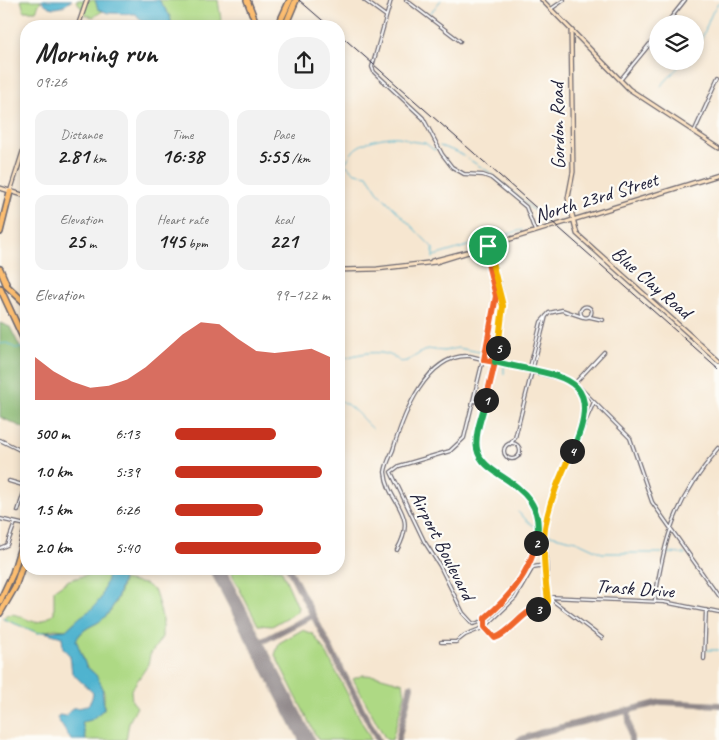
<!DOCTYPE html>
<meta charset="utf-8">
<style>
:root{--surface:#fff;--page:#f2f2f2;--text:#222;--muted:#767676;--accent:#c8321e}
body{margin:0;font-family:Caveat,sans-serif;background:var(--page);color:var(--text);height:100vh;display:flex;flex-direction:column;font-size:19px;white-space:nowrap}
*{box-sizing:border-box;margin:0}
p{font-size:16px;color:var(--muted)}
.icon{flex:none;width:28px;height:28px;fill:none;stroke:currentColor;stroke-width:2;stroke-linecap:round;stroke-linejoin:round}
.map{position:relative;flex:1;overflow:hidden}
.drawer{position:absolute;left:20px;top:20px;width:325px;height:555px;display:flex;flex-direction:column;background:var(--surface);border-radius:20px;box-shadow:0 2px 8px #0003}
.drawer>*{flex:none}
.controls{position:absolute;left:649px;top:15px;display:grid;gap:10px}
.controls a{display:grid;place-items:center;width:55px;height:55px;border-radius:50%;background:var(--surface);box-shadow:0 2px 8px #0003;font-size:25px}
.pin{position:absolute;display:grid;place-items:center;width:42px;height:42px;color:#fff;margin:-21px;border:2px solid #fff;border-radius:50%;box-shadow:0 1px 5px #0007}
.km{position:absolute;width:25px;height:25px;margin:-12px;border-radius:50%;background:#222;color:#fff;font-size:14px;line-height:25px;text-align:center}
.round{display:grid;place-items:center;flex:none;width:52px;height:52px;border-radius:20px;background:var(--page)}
.summary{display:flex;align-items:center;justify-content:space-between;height:85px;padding:0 15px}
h1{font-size:28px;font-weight:600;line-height:38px}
.stats{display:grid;grid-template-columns:repeat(3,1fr);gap:8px;height:85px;padding:5px 15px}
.stats div{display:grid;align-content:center;border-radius:12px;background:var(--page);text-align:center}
.stats b{font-size:21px;font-weight:600}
.stats small{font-size:14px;font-weight:400}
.stats p{font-size:14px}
.chart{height:140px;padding:10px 15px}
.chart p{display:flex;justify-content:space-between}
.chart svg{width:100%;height:90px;margin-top:5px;fill:var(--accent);opacity:.7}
ul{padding:0 15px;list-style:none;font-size:16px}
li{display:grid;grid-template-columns:80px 60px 1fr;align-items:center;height:38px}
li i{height:12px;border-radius:6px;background:var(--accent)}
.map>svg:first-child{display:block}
</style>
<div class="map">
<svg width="719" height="740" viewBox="0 0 719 740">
<rect width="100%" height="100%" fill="#fdfcf7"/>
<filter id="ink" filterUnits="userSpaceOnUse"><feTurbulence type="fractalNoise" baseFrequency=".02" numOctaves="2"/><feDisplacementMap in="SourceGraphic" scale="10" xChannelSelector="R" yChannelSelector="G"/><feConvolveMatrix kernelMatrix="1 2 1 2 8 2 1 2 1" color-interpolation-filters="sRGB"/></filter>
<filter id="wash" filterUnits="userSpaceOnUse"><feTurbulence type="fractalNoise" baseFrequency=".0096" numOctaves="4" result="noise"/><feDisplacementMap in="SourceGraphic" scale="20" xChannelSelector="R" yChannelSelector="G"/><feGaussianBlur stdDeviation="1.12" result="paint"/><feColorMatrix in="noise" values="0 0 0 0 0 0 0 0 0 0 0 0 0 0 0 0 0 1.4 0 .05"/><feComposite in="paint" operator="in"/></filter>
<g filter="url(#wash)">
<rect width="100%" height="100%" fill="#f6e6d0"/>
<path fill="#aed984" stroke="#687e60" d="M21,0H41L36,11H24Z
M76,0H95L98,8L103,11L93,17L86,15Z
M159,0H218L222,26H172L170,16Z
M96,569H110C106,583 104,600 92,610C83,617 74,621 66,630L55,629L38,633L3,619L6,615C25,610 31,634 54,613V590L69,580L91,574Z
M229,569H281L298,607L297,612L272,626L258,625Z
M123,580L145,584L155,591L162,617V637L150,655L148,665L131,690L132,701L137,707L129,722L126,740H86L82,722L91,720L104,709V692L96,675L86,666L76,640C83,630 87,628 97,623C111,615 120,596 123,580Z
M302,630L313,634L327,654L371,740H318L275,655L279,643Z
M363,675L378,676L403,683L405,694L392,740H387L384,736L353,679Z"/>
<path fill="#8ab972" stroke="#566e56" d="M0,323L10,327L26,359V429L0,417Z"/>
<path fill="#50b3cf" stroke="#396a85" d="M41,0H72C61,9 51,12 41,0Z
M95,0H159L170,16L172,26H145L136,14L108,13L98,9Z
M110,569H125C121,588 115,613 97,623C87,628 82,630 76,640L86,666L96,675L102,686L104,709L91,720L82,722L86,740H71L57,718L59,715L66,716L72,708C85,708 91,706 93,693L72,673L70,656L63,648L62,637L44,632L66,630L80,617L92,609L101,598Z"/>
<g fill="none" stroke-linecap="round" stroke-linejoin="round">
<path stroke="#50b3cf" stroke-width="1" d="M429,15L441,0
M695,49C707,35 707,16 719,2
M661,86L684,61
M440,146L457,152L489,172L547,222
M345,164L355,173L367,175L378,192L433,248V258
M339,168C347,163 348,157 354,150C362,141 399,131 409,141L425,143L434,150L437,148
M434,256L522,230
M0,344L7,343L15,348H23
M501,357L504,358V363
M339,360C356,354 386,346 400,362L407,361L427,349L444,351L458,348L480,352
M504,374V367
M339,400C354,407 360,417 372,428
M518,512L534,527
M541,532L542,533
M546,534L576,541L602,553H662
M666,553L685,554
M2,618L38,633L45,632
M707,650H719"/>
<path stroke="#8c8486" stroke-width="6" d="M289,569L378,740
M257,644L313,615
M628,710L631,740
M398,740L411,686
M519,740L539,733L661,702L719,705"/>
<path stroke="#8c8486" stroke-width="15" d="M217,569L307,740"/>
</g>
</g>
<g filter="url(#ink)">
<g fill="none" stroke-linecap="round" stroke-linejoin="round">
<g stroke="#6c676f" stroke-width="4.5">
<path id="street" d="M364,0L386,16
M391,0L372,67L374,72L423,118L442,154L452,167L464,174L483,175L491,178L526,207L535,231
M406,0L460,41
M551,9L564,0
M666,24L685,0
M621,79L658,34
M694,132L719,77
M484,249L495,285L496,306L464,438L450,451L399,466L391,472L424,541L440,566L463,613L473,624C487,622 503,604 511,593C535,563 552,517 518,487C502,473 477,465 476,441L503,318L501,290L488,246
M580.5 312a5.5 5.5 0 1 1 11 0a5.5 5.5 0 1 1-11 0Z
M590,317L603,320
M531,371L530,367L541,322L549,313L562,310L583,317
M574,384L604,352
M578,388L585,403L584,423
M474,401L485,403
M0,440L26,453
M504 451a8 8 0 1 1 16 0a8 8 0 1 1-16 0Z
M510,444L515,438L546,316
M9,481L26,486
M18,511L26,486
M0,519L26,525
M0,548L7,545L15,523
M397,550C419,512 388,505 385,472C386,464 390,457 393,450C403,416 426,353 470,356L562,379L581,389L630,438L652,502L719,597
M548,597L664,602L719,613
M548,597L602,638
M655,600C664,537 676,498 719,449
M485,619V627L495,638C510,633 517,619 530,611C536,607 542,612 548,605L545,525L561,475L594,402
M441,642H456L465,635L485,627L515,598L533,567L545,565
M704,659L706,610"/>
</g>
<g stroke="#6c676f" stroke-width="5.5">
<path id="secondary" d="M542,0L629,89L719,148
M78,26L87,0
M571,31L573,172L568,198L577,234L719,361
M0,188L26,196
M10,192L26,142
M432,261L482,248
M339,270L377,269L436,262L719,175"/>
</g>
<g stroke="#6c676f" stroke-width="8">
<path id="highway" d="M247,0L257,26
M278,26L290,0
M285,26L296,0
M0,232L10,192
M0,269L7,286L26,304
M0,288L26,344
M0,601L13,573L26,530
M0,613L15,587L26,555"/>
</g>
<use href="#street" stroke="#fff" stroke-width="2"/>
<use href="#secondary" stroke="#fee5c5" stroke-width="3"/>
<use href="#highway" stroke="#fcbd6f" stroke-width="5"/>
<path stroke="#22223b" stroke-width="1" d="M299,0L329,26
M339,34L719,369"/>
</g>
</g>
<g fill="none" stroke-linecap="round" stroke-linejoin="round" filter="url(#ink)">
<g stroke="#fff" stroke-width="10">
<path id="split-1" d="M486,400L495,362L484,360L496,296L484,247L488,246"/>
</g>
<g stroke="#fff" stroke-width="10">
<path id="split-2" d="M486,400C483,414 474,434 477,449C483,481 550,481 536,543"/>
</g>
<g stroke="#fff" stroke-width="10">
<path id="split-3" d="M536,543C529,574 509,598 485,618V627L495,638C511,633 524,609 538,609"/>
</g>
<g stroke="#fff" stroke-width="10">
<path id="split-4" d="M538,609L546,608L548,601C545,578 542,550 545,528C549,501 561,475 572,451"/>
</g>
<g stroke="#fff" stroke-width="10">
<path id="split-5" d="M498,348L495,362C556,377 609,371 572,451"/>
</g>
<g stroke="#fff" stroke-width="10">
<path id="split-6" d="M488,246L503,306L498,348"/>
</g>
<use href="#split-1" stroke="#f0652b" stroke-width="6"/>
<use href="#split-2" stroke="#22a559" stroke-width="6"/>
<use href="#split-3" stroke="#f0652b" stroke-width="6"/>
<use href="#split-4" stroke="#f5b400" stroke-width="6"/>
<use href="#split-5" stroke="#22a559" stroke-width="6"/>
<use href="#split-6" stroke="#f5b400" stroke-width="6"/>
</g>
<g text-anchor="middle" stroke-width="4.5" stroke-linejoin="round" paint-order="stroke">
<g font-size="20" fill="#22223b" stroke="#fdfcf7">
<text transform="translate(557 126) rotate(-91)" y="7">Gordon Road</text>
<text transform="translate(596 197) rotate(-17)" y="7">North 23rd Street</text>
<text transform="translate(652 282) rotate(41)" y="7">Blue Clay Road</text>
<text transform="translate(443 545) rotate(63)" y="7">Airport Boulevard</text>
<text transform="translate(635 588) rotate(4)" y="7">Trask Drive</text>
</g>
</g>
</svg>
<div class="controls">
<a><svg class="icon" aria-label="layers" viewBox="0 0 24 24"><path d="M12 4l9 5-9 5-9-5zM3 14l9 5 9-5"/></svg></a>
</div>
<div class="pin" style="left:488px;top:246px;background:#1e9e55"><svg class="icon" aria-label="arrive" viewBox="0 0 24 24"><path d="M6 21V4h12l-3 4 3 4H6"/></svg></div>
<b class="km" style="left:486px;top:400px">1</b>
<b class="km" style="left:536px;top:543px">2</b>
<b class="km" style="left:538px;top:609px">3</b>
<b class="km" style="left:572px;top:451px">4</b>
<b class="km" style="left:498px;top:348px">5</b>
<section class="drawer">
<div class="summary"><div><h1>Morning run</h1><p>09:26</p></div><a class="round"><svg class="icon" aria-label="share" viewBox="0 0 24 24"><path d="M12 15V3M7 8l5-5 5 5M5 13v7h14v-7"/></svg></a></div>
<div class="stats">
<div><p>Distance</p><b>2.81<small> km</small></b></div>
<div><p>Time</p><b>16:38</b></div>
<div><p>Pace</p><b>5:55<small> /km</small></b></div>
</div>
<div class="stats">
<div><p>Elevation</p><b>25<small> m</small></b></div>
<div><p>Heart rate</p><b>145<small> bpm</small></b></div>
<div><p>kcal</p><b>221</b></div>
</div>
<div class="chart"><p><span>Elevation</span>99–122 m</p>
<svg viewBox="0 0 160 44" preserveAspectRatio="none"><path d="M0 44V23L10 30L20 35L30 38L40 37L50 34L60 28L70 20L80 12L90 6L100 7L110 14L120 20L130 21L140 20L150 19L160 23V44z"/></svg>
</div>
<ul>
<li><b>500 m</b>6:13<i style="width:65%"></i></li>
<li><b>1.0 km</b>5:39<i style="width:95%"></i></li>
<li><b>1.5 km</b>6:26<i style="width:57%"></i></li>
<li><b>2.0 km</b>5:40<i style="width:94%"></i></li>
</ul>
</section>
</div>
